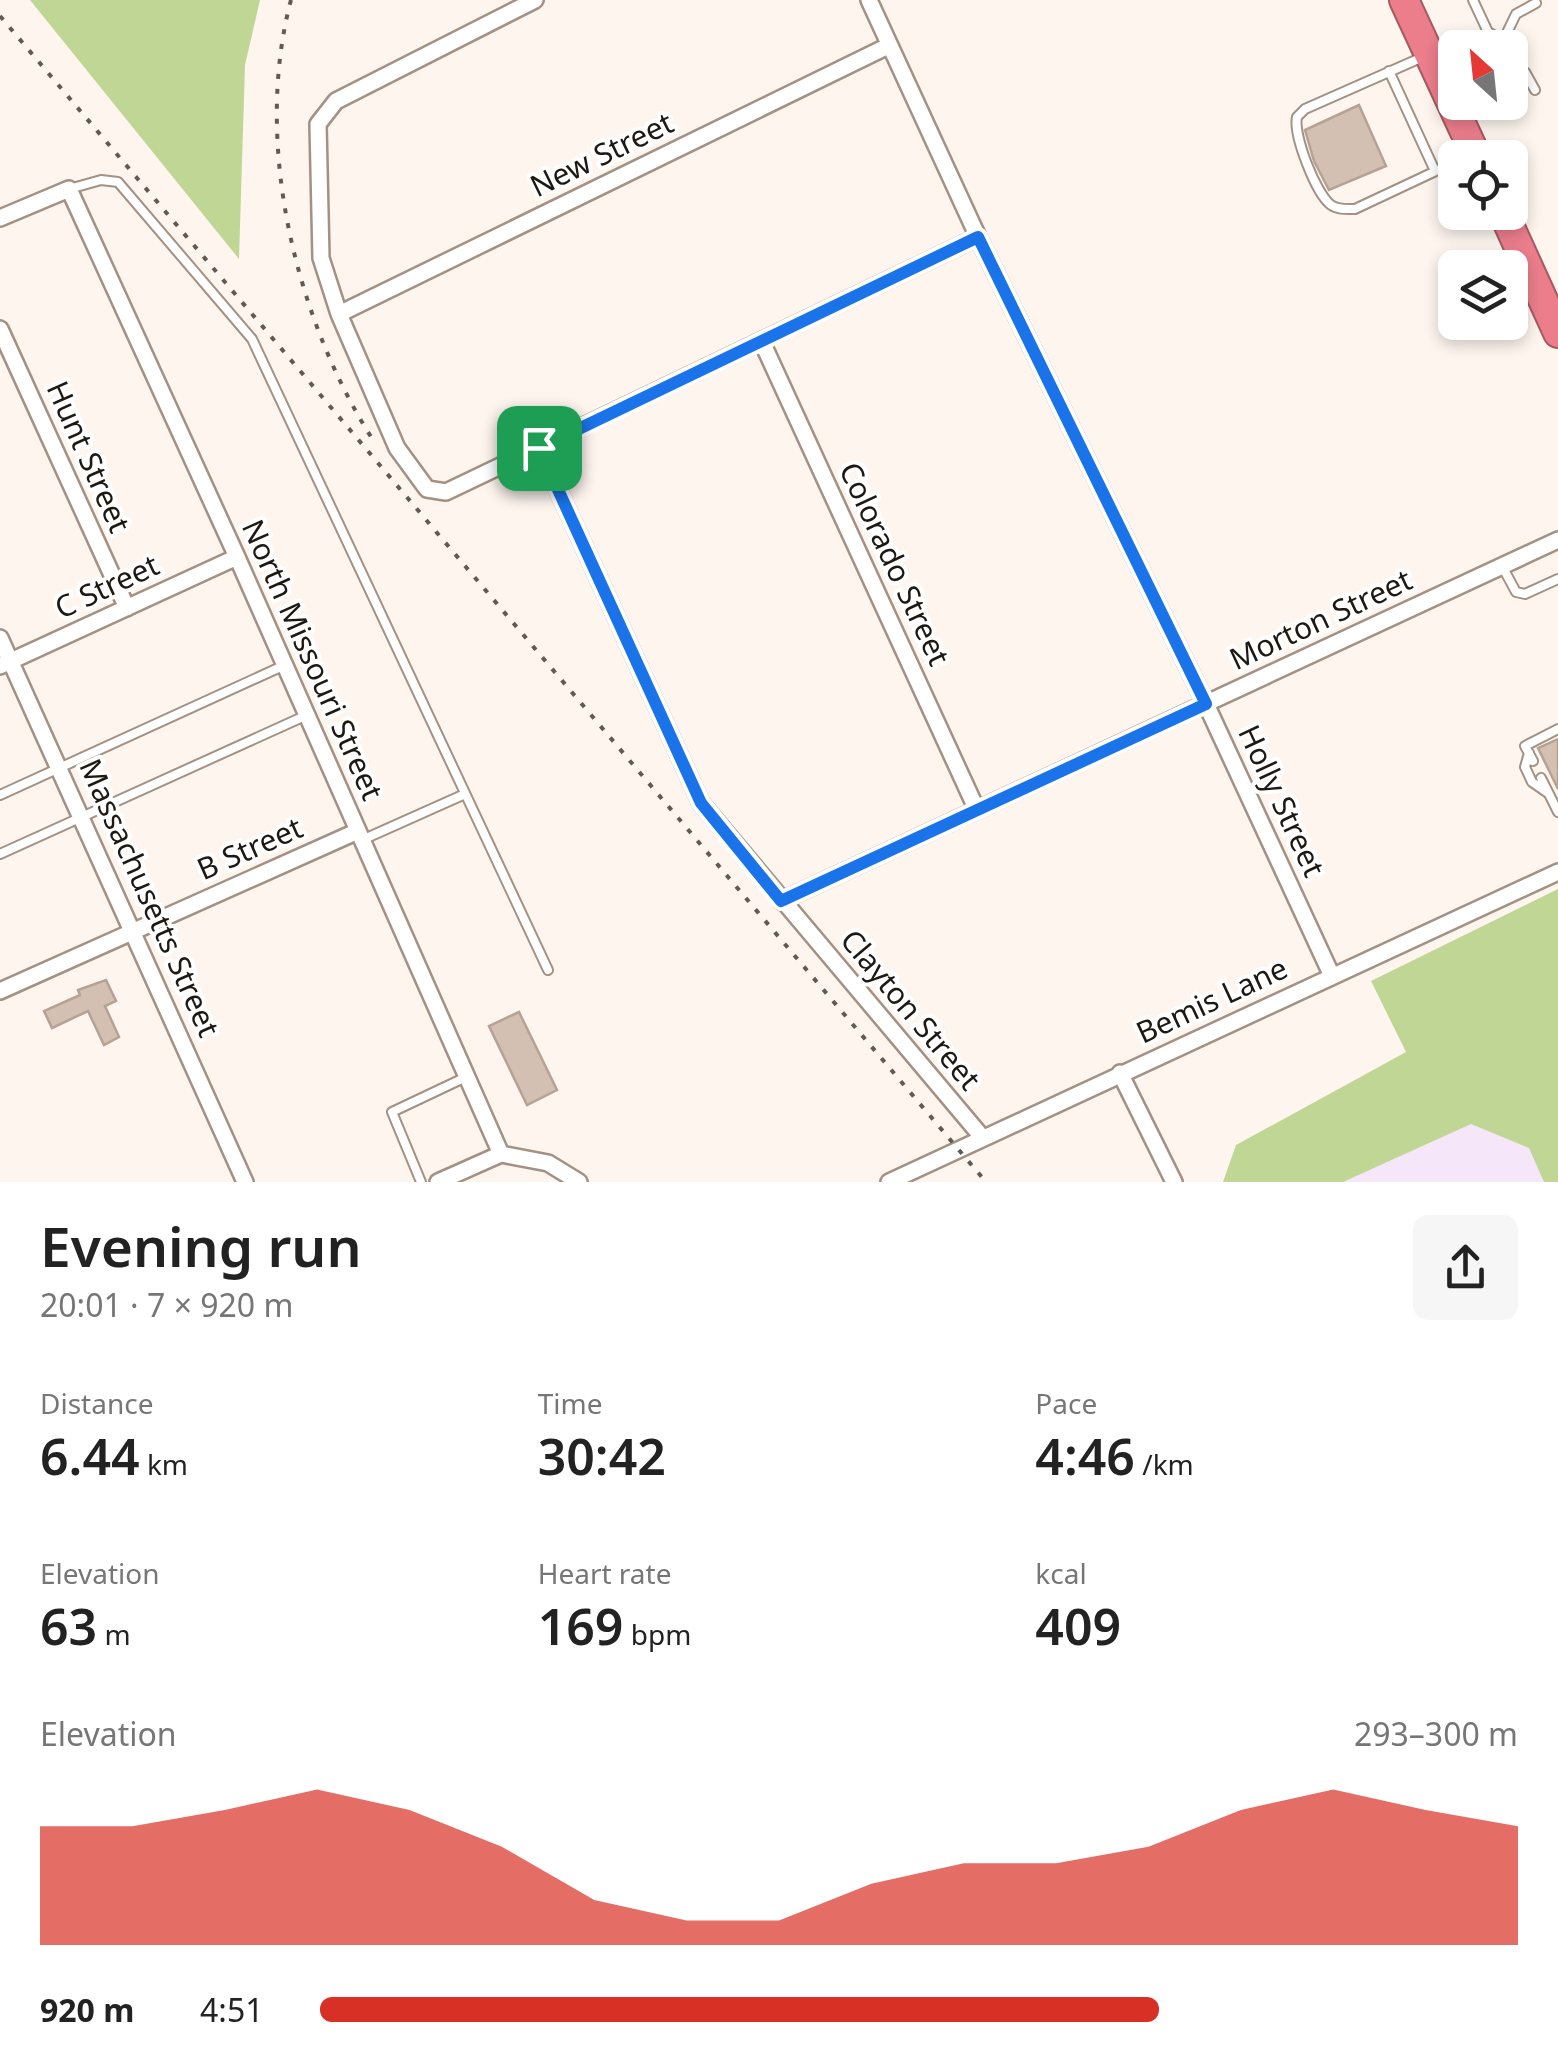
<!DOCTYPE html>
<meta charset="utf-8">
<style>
:root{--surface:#fff;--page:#f6f6f6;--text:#222;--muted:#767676;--accent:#d93025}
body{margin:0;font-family:"Noto Sans",sans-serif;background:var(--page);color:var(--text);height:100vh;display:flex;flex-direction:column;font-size:38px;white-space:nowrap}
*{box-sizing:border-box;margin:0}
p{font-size:32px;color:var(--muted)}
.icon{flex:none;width:55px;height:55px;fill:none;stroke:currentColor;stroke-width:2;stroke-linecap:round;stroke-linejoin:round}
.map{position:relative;height:1182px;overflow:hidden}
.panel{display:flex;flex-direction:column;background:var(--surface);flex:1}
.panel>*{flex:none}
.needle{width:65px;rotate:333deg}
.fabs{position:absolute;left:1438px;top:30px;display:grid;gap:20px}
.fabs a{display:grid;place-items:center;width:90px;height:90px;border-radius:15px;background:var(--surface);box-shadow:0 5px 15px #0003;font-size:50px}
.pin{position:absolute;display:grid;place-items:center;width:85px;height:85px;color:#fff;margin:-42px;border-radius:20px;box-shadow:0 5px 15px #0006}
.round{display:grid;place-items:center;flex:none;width:105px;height:105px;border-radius:15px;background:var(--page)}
.overview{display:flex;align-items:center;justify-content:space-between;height:170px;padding:0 40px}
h1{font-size:55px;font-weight:600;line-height:75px}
.figures{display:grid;grid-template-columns:repeat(3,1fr);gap:15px;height:170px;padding:10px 40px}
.figures div{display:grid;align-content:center}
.figures b{font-size:50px;font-weight:600}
.figures small{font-size:28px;font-weight:400}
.figures p{font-size:28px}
.chart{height:280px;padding:20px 40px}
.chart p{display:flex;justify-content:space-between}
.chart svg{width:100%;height:180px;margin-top:10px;fill:var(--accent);opacity:.7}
ul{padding:0 40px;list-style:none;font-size:32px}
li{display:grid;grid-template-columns:160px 120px 1fr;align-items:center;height:75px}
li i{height:25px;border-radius:12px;background:var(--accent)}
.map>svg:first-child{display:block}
</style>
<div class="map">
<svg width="1558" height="1182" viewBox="0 0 1558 1182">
<rect width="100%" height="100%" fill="#fdf5ee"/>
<path fill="#f5e6f9" d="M1521,1085L1558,1182H1311Z"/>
<path fill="#c0d695" d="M30,0H260L245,65L239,259Z
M1558,889V1182H1544L1529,1148L1471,1124L1343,1182H1223L1236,1145L1406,1052L1371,981Z"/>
<path fill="#d4c0b2" stroke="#b5a294" stroke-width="2.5" d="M1359,105L1386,166L1329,190L1314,161L1305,130Z
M1558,739V789L1538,748Z
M106,980L116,1001L105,1006L119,1037L104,1045L88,1011L52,1028L44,1011L80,995L78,990Z
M519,1012L557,1090L527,1105L489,1026Z"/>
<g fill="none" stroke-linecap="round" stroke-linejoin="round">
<g stroke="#a39183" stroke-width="12">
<path id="lane" d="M1473,0L1488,32L1503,41L1505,48
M1503,41L1516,14L1536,3
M1425,56L1305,109L1297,117C1293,135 1316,194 1331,205C1338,210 1347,209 1355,209L1455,162
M1510,59L1512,65L1525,72L1535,90
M1389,71L1435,171
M69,189L101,180L118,182L252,339L548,970
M1502,566L1516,592L1525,594L1558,579
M1529,753L1525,767L1532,782L1548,793
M1533,761L1525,746L1558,729
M1541,778L1558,812
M0,795L285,665
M362,840L465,794
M0,854L307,715
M421,1182L392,1112L466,1077"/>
</g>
<g stroke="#a39183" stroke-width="20">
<path id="street" d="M535,0L336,101L318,124L321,258L339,314L397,448L427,489L446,492L978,237
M869,0L978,237L1206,704L1332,976
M0,218L69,189L237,557L501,1154
M339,314L888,46
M0,329L127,608
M762,342L976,808
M539,448L701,803L982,1137
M0,638L245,1182
M0,666L237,557
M781,901L1558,540
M0,991L358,831
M1120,1073L1174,1182
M501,1154L548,1163L579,1182
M438,1182L501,1154
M889,1182L1558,872"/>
</g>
<g stroke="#a45a61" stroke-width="32">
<path id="highway" d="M1404,0L1477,158
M1503,212L1558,333"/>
</g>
<use href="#lane" stroke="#fff" stroke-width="8"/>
<use href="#street" stroke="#fff" stroke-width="15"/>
<use href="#highway" stroke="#ec7e8c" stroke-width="28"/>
<path stroke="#605a53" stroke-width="4" stroke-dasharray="5 10" stroke-linecap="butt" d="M291,0C253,142 295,318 373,440
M0,16L986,1182"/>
</g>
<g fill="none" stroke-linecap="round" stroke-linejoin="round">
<g stroke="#fff" stroke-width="20">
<path id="route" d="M978,237L1206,704L781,901L701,803L539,448Z"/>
</g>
<use href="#route" stroke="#1a73e8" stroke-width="12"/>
</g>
<g text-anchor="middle" stroke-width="8" stroke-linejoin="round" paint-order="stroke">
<g font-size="30" fill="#1e1812" stroke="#fff">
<text transform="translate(602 155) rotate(-26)" y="10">New Street</text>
<text transform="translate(88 457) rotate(66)" y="10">Hunt Street</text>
<text transform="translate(894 564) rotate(65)" y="10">Colorado Street</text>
<text transform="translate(107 587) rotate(-25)" y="10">C Street</text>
<text transform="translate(1321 620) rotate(-25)" y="10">Morton Street</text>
<text transform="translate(312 660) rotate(66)" y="10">North Missouri Street</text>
<text transform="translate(1281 801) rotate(65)" y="10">Holly Street</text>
<text transform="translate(250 849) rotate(-24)" y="10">B Street</text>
<text transform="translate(149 898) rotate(66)" y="10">Massachusetts Street</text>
<text transform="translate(1212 1001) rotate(-25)" y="10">Bemis Lane</text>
<text transform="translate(910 1010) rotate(50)" y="10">Clayton Street</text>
</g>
</g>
</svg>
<div class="fabs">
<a><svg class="needle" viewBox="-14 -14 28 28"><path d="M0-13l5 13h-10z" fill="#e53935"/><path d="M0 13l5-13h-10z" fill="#767676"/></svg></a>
<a><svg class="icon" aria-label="locate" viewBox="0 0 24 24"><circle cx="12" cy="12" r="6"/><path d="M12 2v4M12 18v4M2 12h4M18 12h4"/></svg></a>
<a><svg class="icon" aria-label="layers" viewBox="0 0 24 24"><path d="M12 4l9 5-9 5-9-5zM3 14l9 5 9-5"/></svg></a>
</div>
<div class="pin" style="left:539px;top:448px;background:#1e9e55"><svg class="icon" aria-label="arrive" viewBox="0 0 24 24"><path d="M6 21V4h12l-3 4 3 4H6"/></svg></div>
</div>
<section class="panel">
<div class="overview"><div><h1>Evening run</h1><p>20:01 · 7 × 920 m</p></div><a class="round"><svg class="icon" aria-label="share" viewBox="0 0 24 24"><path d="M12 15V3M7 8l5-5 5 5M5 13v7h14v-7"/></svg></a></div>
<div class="figures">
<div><p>Distance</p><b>6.44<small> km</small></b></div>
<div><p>Time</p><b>30:42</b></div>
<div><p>Pace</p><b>4:46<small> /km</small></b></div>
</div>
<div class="figures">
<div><p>Elevation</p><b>63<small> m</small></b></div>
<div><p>Heart rate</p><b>169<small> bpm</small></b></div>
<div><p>kcal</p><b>409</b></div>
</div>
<div class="chart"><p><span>Elevation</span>293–300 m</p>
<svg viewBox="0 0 160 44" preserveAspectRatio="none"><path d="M0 44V15L10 15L20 11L30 6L40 11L50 20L60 33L70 38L80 38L90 29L100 24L110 24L120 20L130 11L140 6L150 11L160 15V44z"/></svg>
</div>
<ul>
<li><b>920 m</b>4:51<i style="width:70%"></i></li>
</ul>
</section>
